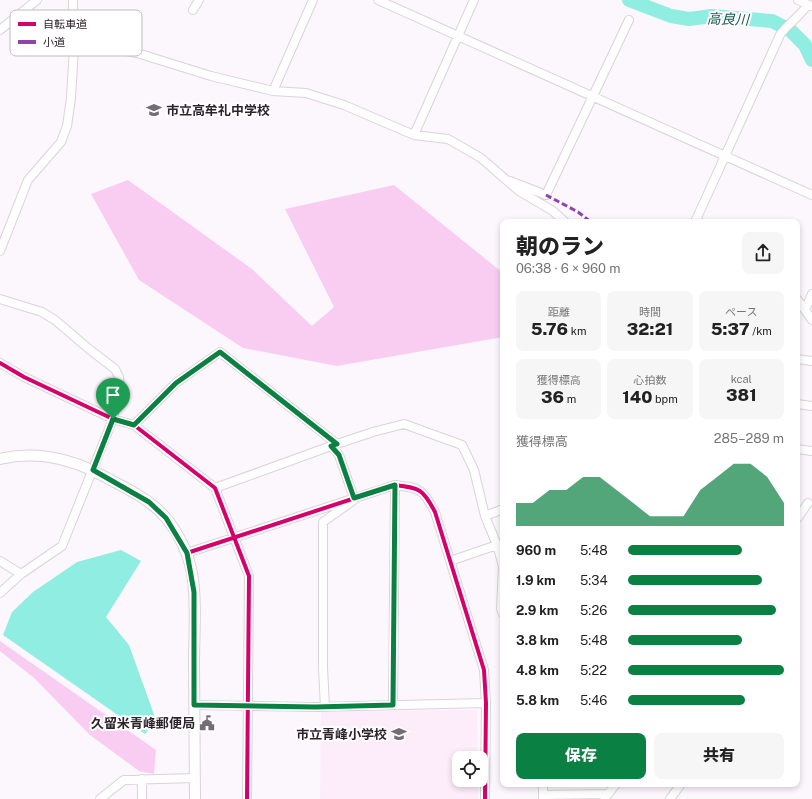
<!DOCTYPE html>
<html lang="ja">
<meta charset="utf-8">
<style>
:root{--surface:#fff;--page:#f6f6f6;--text:#222;--muted:#767676;--accent:#0b8043}
body{margin:0;font-family:"Public Sans","Noto Sans JP",sans-serif;background:var(--page);color:var(--text);height:100vh;display:flex;flex-direction:column;font-size:15px;white-space:nowrap}
*{box-sizing:border-box;margin:0}
p{font-size:13px;color:var(--muted)}
.icon{flex:none;width:22px;height:22px;fill:none;stroke:currentColor;stroke-width:2;stroke-linecap:round;stroke-linejoin:round}
.map{position:relative;flex:1;overflow:hidden}
.details{position:absolute;left:500px;top:219px;width:300px;height:568px;display:flex;flex-direction:column;background:var(--surface);border-radius:8px;box-shadow:0 2px 6px #0003}
.details>*{flex:none}
.fabs{position:absolute;left:452px;top:751px;display:grid;gap:8px}
.fabs a{display:grid;place-items:center;width:36px;height:36px;border-radius:8px;background:var(--surface);box-shadow:0 2px 6px #0003;font-size:20px}
.pin{position:absolute;display:grid;place-items:center;width:34px;height:34px;color:#fff;margin:-41px -17px;border-radius:50% 50% 50% 0;rotate:-45deg;box-shadow:0 0 4px #0007}
.pin .icon{rotate:45deg}
.round{display:grid;place-items:center;flex:none;width:42px;height:42px;border-radius:8px;background:var(--page)}
.overview{display:flex;align-items:center;justify-content:space-between;height:68px;padding:0 16px}
h1{font-size:22px;font-weight:800;line-height:30px}
.figures{display:grid;grid-template-columns:repeat(3,1fr);gap:6px;height:68px;padding:4px 16px}
.figures div{display:grid;align-content:center;border-radius:8px;background:var(--page);text-align:center}
.figures b{font-size:17px;font-weight:800}
.figures small{font-size:11px;font-weight:400}
.figures p{font-size:11px}
.chart{height:112px;padding:8px 16px}
.chart p{display:flex;justify-content:space-between}
.chart svg{width:100%;height:72px;margin-top:4px;fill:var(--accent);opacity:.7}
.action{display:flex;gap:8px;margin-top:auto;padding:8px 16px}
.action a{flex:1;height:46px;border-radius:8px;background:var(--accent);color:#fff;font-size:16px;font-weight:800;line-height:46px;text-align:center}
.action a+a{background:var(--page);color:var(--text)}
ul{padding:0 16px;list-style:none;font-size:13px}
li{display:grid;grid-template-columns:64px 48px 1fr;align-items:center;height:30px}
li i{height:10px;border-radius:5px;background:var(--accent)}
.map>svg:first-child{display:block}
</style>
<div class="map">
<svg width="812" height="799" viewBox="0 0 812 799">
<rect width="100%" height="100%" fill="#fcf7fc"/>
<path fill="#fdedfa" d="M477,710L478,758H459V780H478V799H320L321,711Z"/>
<path fill="#f9cdf2" d="M128,180L252,269L312,326L334,307L285,209L394,185L503,273V337L337,366L243,348L139,280L91,194Z
M0,641L156,750L154,774L139,771L90,735L34,678L0,651Z"/>
<path fill="#8fede2" d="M121,550L141,561L106,617L129,645L156,720L145,734L3,635L12,612L33,592L77,562Z"/>
<g fill="none" stroke-linecap="round" stroke-linejoin="round">
<path stroke="#8fede2" stroke-width="14" d="M629,0L671,16L689,19L712,16L772,21L790,30L805,45L812,60"/>
<g stroke="#dad3d9" stroke-width="10">
<path id="minor" d="M378,0L812,195
M798,0L811,6
M193,10L199,0
M0,30L37,0
M74,47L110,48L137,53L211,76L273,91L306,93L344,105L414,135L448,139L481,158L519,191L553,211L565,222
M273,91L313,0
M414,135L474,0
M510,181L546,195L629,20
M695,222L780,35C786,25 803,14 807,5
M0,251L28,180L61,142L67,126L71,98L74,47L73,0
M0,299L42,312L55,320L89,349L115,369L119,377L120,387L113,419L62,546L21,574L0,593
M797,299L812,320
M805,310L812,294
M797,359L812,361
M0,363L24,377L113,419L134,425L215,488L249,576L247,799
M797,404L812,406
M134,425L176,383L220,352L337,444
M331,446L339,455L354,498
M797,449L812,451
M215,488L331,446L373,432L404,424L462,445L474,470L485,516L497,545L503,566L501,609L503,614
M485,516L503,509
M797,519L808,503
M187,553L395,485C420,488 423,489 435,512L484,670L486,703L485,799
M0,561L21,574
M450,561L497,545
M194,705L315,707L486,703
M393,705L395,485
M325,707L323,668V522L354,500
M543,795L608,794
M605,798L616,784
M100,799L124,780L195,778
M142,799V779
M543,799V784
M670,799L681,784"/>
</g>
<g stroke="#dad3d9" stroke-width="12">
<path id="tertiary" d="M0,459C38,450 73,459 107,478C128,489 151,500 166,518C179,534 188,553 192,573C197,602 194,634 194,663C194,708 195,754 195,799"/>
</g>
<use href="#minor" stroke="#fffeff" stroke-width="8"/>
<use href="#tertiary" stroke="#fffeff" stroke-width="10"/>
<path stroke="#8e44ad" stroke-width="3" stroke-dasharray="6 3" stroke-linecap="butt" d="M546,195L578,212L591,222"/>
<g stroke="#fff" stroke-width="6">
<path id="cycleway" d="M0,363L24,377L113,419L134,425L215,488L249,576L247,799
M187,553L395,485C420,488 423,489 435,512L484,670L486,703L485,799"/>
</g>
<use href="#cycleway" stroke="#d6006c" stroke-width="4"/>
</g>
<g fill="none" stroke-linecap="round" stroke-linejoin="round">
<g stroke="#fff" stroke-width="8">
<path id="route" d="M220,352L337,444L331,446L339,455L354,498L395,485L393,705L315,707L194,705V592L187,553L166,518L149,502L93,470L113,419L134,425L176,383Z"/>
</g>
<use href="#route" stroke="#0b8043" stroke-width="5"/>
</g>
<defs>
<g id="school-bare" transform="scale(1.2)"><path d="M0-5L7-2L0 1L-7-2ZM-4 1L0 2.5L4 1V4Q0 6-4 4Z" fill="#756d74" stroke="#fff" stroke-width="2.5" paint-order="stroke"/></g>
<g id="civic-bare" transform="scale(1.2)"><path d="M-.6-6.5H3V-4.5H.6V-3L4-1V1h2V6H-6V1h2V-1L-.6-3ZM-1.2 2.5V6h2.4V2.5Z" fill="#756d74" stroke="#fff" stroke-width="2.5" paint-order="stroke"/></g>
</defs>
<g fill-rule="evenodd">
<use href="#school-bare" x="154" y="110"/>
<use href="#civic-bare" x="207" y="723"/>
<use href="#school-bare" x="399" y="734"/>
</g>
<g text-anchor="middle" stroke-width="4" stroke-linejoin="round" paint-order="stroke">
<g font-size="13" font-weight="bold" fill="#2d232b" stroke="#fff" text-anchor="end">
<text x="166" y="115" text-anchor="start">市立高牟礼中学校</text>
<text x="195" y="728">久留米青峰郵便局</text>
<text x="387" y="739">市立青峰小学校</text>
</g>
<g font-size="14" font-style="italic" fill="#1a554d" stroke="#fff">
<text transform="translate(728 19) rotate(2)" y="5">高良川</text>
</g>
</g>
<rect x="10" y="10" width="132" height="46" rx="6" fill="#fff" stroke="#c0bdbf" stroke-width="1"/>
<rect x="18" y="22" width="18" height="4" fill="#d6006c"/>
<rect x="18" y="40" width="18" height="4" fill="#8e44ad"/>
<g font-size="11" fill="#2d232b">
<text x="43" y="28">自転車道</text>
<text x="43" y="46">小道</text>
</g>
</svg>
<div class="fabs">
<a><svg class="icon" aria-label="locate" viewBox="0 0 24 24"><circle cx="12" cy="12" r="6"/><path d="M12 2v4M12 18v4M2 12h4M18 12h4"/></svg></a>
</div>
<div class="pin" style="left:113px;top:419px;background:#1e9e55"><svg class="icon" aria-label="arrive" viewBox="0 0 24 24"><path d="M6 21V4h12l-3 4 3 4H6"/></svg></div>
<section class="details">
<div class="overview"><div><h1>朝のラン</h1><p>06:38 · 6 × 960 m</p></div><a class="round"><svg class="icon" aria-label="share" viewBox="0 0 24 24"><path d="M12 15V3M7 8l5-5 5 5M5 13v7h14v-7"/></svg></a></div>
<div class="figures">
<div><p>距離</p><b>5.76<small> km</small></b></div>
<div><p>時間</p><b>32:21</b></div>
<div><p>ペース</p><b>5:37<small> /km</small></b></div>
</div>
<div class="figures">
<div><p>獲得標高</p><b>36<small> m</small></b></div>
<div><p>心拍数</p><b>140<small> bpm</small></b></div>
<div><p>kcal</p><b>381</b></div>
</div>
<div class="chart"><p><span>獲得標高</span>285–289 m</p>
<svg viewBox="0 0 160 44" preserveAspectRatio="none"><path d="M0 44V30L10 30L20 22L30 22L40 14L50 14L60 22L70 30L80 38L90 38L100 38L110 22L120 14L130 6L140 6L150 14L160 30V44z"/></svg>
</div>
<ul>
<li><b>960 m</b>5:48<i style="width:73%"></i></li>
<li><b>1.9 km</b>5:34<i style="width:86%"></i></li>
<li><b>2.9 km</b>5:26<i style="width:95%"></i></li>
<li><b>3.8 km</b>5:48<i style="width:73%"></i></li>
<li><b>4.8 km</b>5:22<i style="width:100%"></i></li>
<li><b>5.8 km</b>5:46<i style="width:75%"></i></li>
</ul>
<div class="action"><a>保存</a><a>共有</a></div>
</section>
</div>
